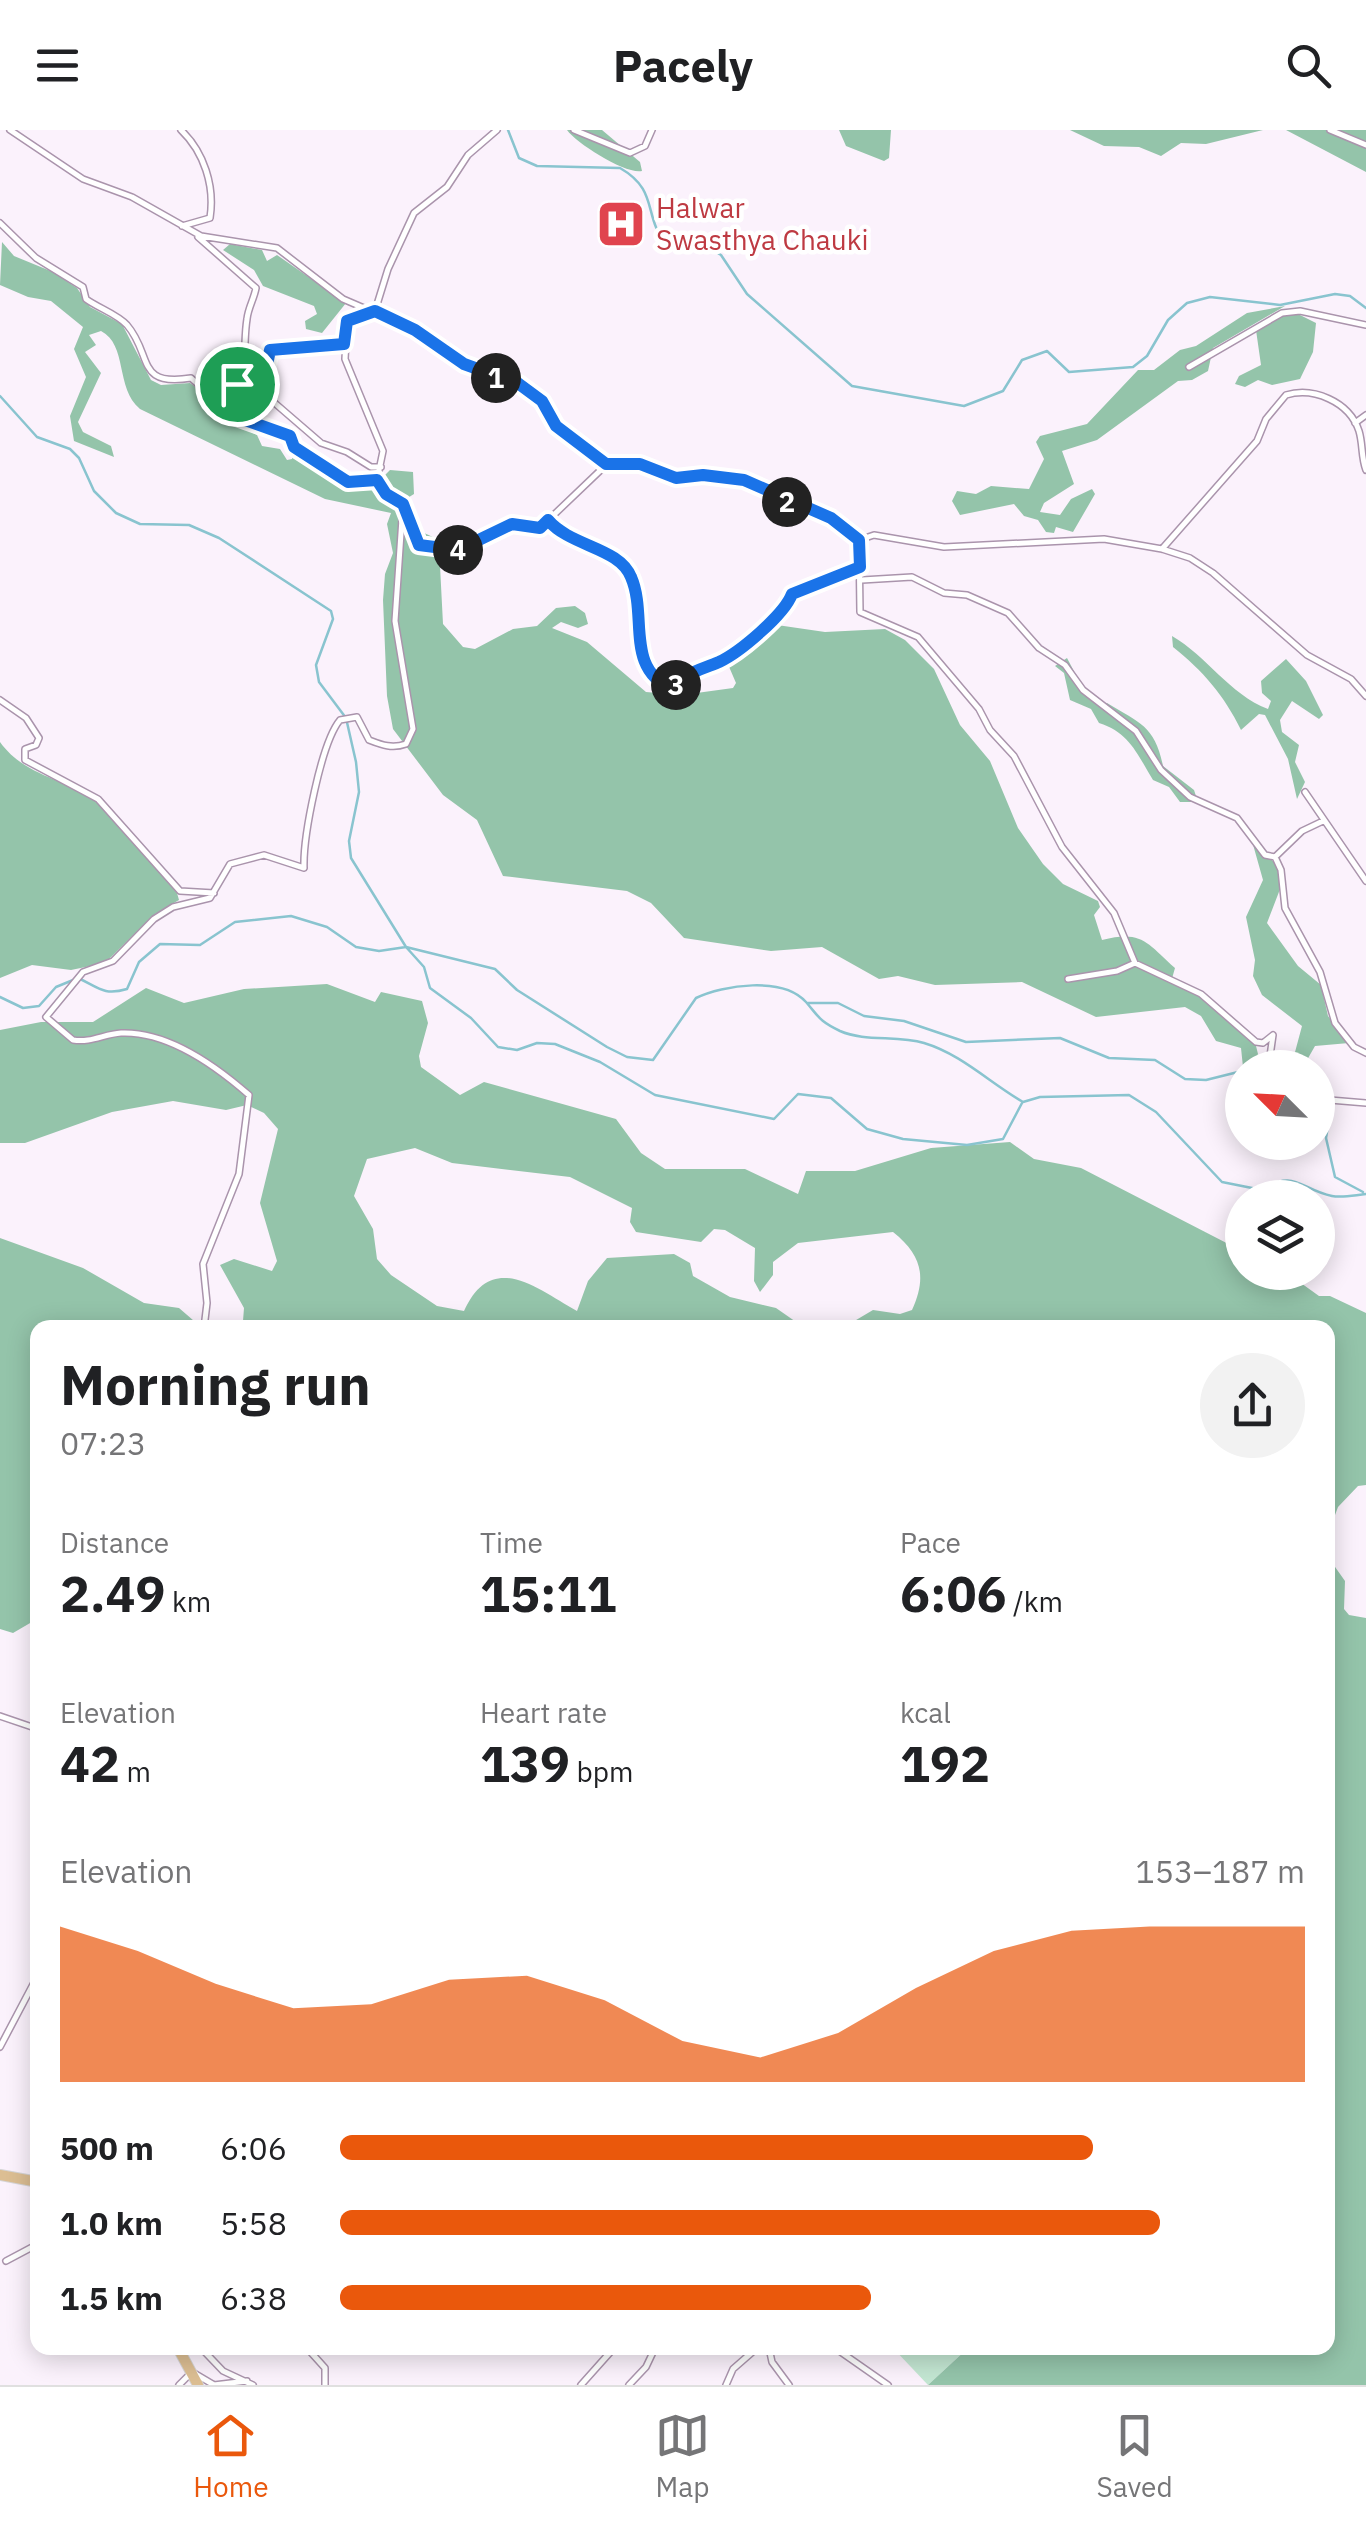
<!DOCTYPE html>
<meta charset="utf-8">
<style>
:root{--surface:#fff;--page:#f2f2f2;--text:#202124;--muted:#757577;--line:#e0e0e0;--accent:#ea580c}
body{margin:0;font-family:"IBM Plex Sans",sans-serif;background:var(--page);color:var(--text);height:100vh;display:flex;flex-direction:column;font-size:38px;white-space:nowrap}
*{box-sizing:border-box;margin:0}
p{font-size:32px;color:var(--muted)}
.icon{flex:none;width:55px;height:55px;fill:none;stroke:currentColor;stroke-width:2;stroke-linecap:round;stroke-linejoin:round}
.map{position:relative;flex:1;overflow:hidden}
.drawer{position:absolute;left:30px;top:1190px;width:1305px;height:1035px;display:flex;flex-direction:column;background:var(--surface);border-radius:20px;box-shadow:0 5px 25px #0003}
.drawer>*{flex:none}
.needle{width:65px;rotate:294deg}
.tools{position:absolute;left:1225px;top:920px;display:grid;gap:20px}
.tools a{display:grid;place-items:center;width:110px;height:110px;border-radius:50%;background:var(--surface);box-shadow:0 5px 25px #0003;font-size:50px}
.pin{position:absolute;display:grid;place-items:center;width:85px;height:85px;color:#fff;margin:-42px;border:5px solid #fff;border-radius:50%;box-shadow:0 2px 10px #0007}
.km{position:absolute;width:50px;height:50px;margin:-25px;border-radius:50%;background:#222;color:#fff;font-size:28px;line-height:50px;text-align:center}
.round{display:grid;place-items:center;flex:none;width:105px;height:105px;border-radius:52px;background:var(--page)}
.summary{display:flex;align-items:center;justify-content:space-between;height:170px;padding:0 30px}
h1{font-size:55px;font-weight:800;line-height:75px}
.metrics{display:grid;grid-template-columns:repeat(3,1fr);gap:15px;height:170px;padding:10px 30px}
.metrics div{display:grid;align-content:center}
.metrics b{font-size:50px;font-weight:800}
.metrics small{font-size:28px;font-weight:400}
.metrics p{font-size:28px}
.chart{height:280px;padding:20px 30px}
.chart p{display:flex;justify-content:space-between}
.chart svg{width:100%;height:180px;margin-top:10px;fill:var(--accent);opacity:.7}
ul{padding:0 30px;list-style:none;font-size:32px}
li{display:grid;grid-template-columns:160px 120px 1fr;align-items:center;height:75px}
li i{height:25px;border-radius:12px;background:var(--accent)}
header{display:flex;justify-content:space-between;align-items:center;height:130px;padding:0 30px;background:var(--surface);font-size:45px;font-weight:800}
.tab-bar{display:flex;justify-content:space-around;align-items:center;height:140px;border-top:2px solid var(--line);background:var(--surface);font-size:28px;color:var(--muted)}
.tab-bar a{display:grid;justify-items:center;gap:5px}
.tab-bar .selected{color:var(--accent)}
.map>svg:first-child{display:block}
</style>
<header><svg class="icon" aria-label="menu" viewBox="0 0 24 24"><path d="M4 6h16M4 12h16M4 18h16"/></svg>Pacely<svg class="icon" aria-label="search" viewBox="0 0 24 24"><circle cx="10" cy="10" r="6"/><path d="M15 15l6 6"/></svg></header>
<div class="map">
<svg width="1366" height="2255" viewBox="0 0 1366 2255">
<rect width="100%" height="100%" fill="#fbf2fc"/>
<path fill="#c3e6d2" d="M893,2218H968L928,2255Z"/>
<path fill="#94c4aa" d="M567,0H602L640,32L642,41C627,45 577,14 567,0Z
M839,0H891L889,28L884,31L846,16Z
M1070,0H1263L1206,14L1181,13L1161,26L1139,17L1104,16Z
M1286,0H1366V42Z
M2,112L14,126L53,142L77,158L90,177L122,194L151,250L161,255L190,253L219,274L229,291L257,305L262,316L280,319L287,330L292,329L294,320L308,325L348,353L380,350L390,340L413,342L414,364L401,372C406,411 438,396 455,428L440,436L443,494L463,517L475,519L513,499L537,496L556,478L575,476L585,483L588,494L578,498L561,492L552,498L587,512L646,562L682,565L733,558L736,553L727,532L777,495L825,502L885,499L905,510L934,539L960,595L990,631L1018,698L1043,734L1063,754L1098,771L1100,777L1094,785L1102,810C1142,800 1146,812 1175,838L1171,852L1199,866L1256,916L1261,936L1243,937L1241,918L1216,911L1201,886L1185,877L1096,887L1022,852L935,855L898,846L879,849L822,817L771,821L684,808L651,773L627,761L503,746L477,690L443,665L393,599L387,566L383,470L385,444L393,423L387,394L391,383L325,369L140,279C115,258 128,215 101,201L89,205L96,215L85,222L101,243L78,292L83,302L111,316L114,327L74,311L70,286L86,247L74,219L83,197L51,171L28,167L0,155Z
M230,114L262,120L267,131L277,125L346,173L322,203L306,199L305,191L317,184L314,176L263,156L254,140L223,120Z
M1285,176L1213,218L1208,241L1192,250L1178,251L1097,310L1062,321L1074,354L1044,373L1040,382L1060,385L1071,369L1092,359L1095,364L1073,402L1056,397L1054,403L1046,402L1038,390L1024,386L1014,374L960,385L952,371L957,361L976,364L991,356L1029,359L1044,329L1036,312L1040,306L1087,294L1138,240H1154L1180,220L1196,216L1247,183Z
M1298,184L1316,193L1313,222L1300,249L1272,255L1258,250L1245,257L1235,254L1239,246L1261,235L1256,200L1283,185Z
M1172,506C1207,526 1229,564 1268,579L1271,571L1262,563L1261,551L1286,529L1306,551L1323,585L1319,589L1292,571L1280,590L1282,602L1299,615L1295,632L1305,652L1297,669L1288,629L1265,585L1259,584L1241,600C1224,565 1203,541 1173,517Z
M1067,528L1086,564L1101,576L1107,573C1140,593 1155,596 1163,636L1194,660L1198,672H1180L1169,657L1153,650C1137,624 1130,603 1099,593L1091,579L1070,570L1064,543L1055,536Z
M0,612C25,647 66,648 99,673C130,697 152,733 177,763L179,770L155,784L105,833L71,840L32,835L0,848Z
M1252,711L1278,736L1282,754L1267,793L1298,836L1321,855L1328,886L1349,913L1315,916L1303,937H1291L1302,896L1262,865L1253,846L1255,830L1246,787L1263,750Z
M327,854L375,872L381,862L422,871L428,893L419,926L421,937L460,965L484,952L616,989L641,1023L665,1039H745L798,1064L806,1041H855L931,1018L1010,1012L1034,1029L1081,1038L1242,1121V1142L1287,1143L1319,1166H1330L1366,1183V1355L1358,1356L1338,1377L1328,1404V1198L828,1197L846,1196L873,1180L900,1184L912,1180C927,1147 922,1125 893,1102L798,1113L773,1132V1145L760,1162L754,1151L755,1118L725,1100L714,1099L701,1112L636,1102L630,1092L632,1078L570,1047L452,1033L415,1018L367,1029L354,1066L373,1099L377,1129L391,1145L437,1176L464,1181C492,1119 537,1159 577,1181L588,1151L607,1128L674,1124L690,1133L693,1146L730,1167L776,1178L799,1194L815,1197H229L243,1191L244,1178L220,1135L234,1129L272,1141L277,1131L260,1073L278,999L264,983L247,975L226,980L173,971L112,982L25,1013H0V900L41,892H93L146,858L184,873L244,859Z
M0,1108L83,1138L144,1173L179,1178L201,1197L38,1198L37,1489L13,1503L0,1499Z
M1328,1427L1345,1451L1344,1479L1349,1485L1366,1488V2255H928L968,2218H1328Z"/>
<g fill="none" stroke-linecap="round" stroke-linejoin="round">
<path stroke="#89c4cf" stroke-width="2.5" d="M508,0L519,28L537,36L620,38C660,61 642,86 667,115L703,114L721,125L747,164L852,256L964,276L1003,261L1022,230L1047,221L1069,242L1133,237L1147,226L1168,190L1187,173L1210,167L1280,175L1335,164L1350,166L1366,178
M0,266L37,307L70,319L79,328L94,361L116,383L140,394L189,395L219,408L331,481L333,489L316,535L319,552L346,588L356,632L359,662L349,711L351,728L406,817L495,839L517,860L607,917L627,927L653,930L696,868C723,855 783,846 806,872C819,887 819,891 840,901C865,912 897,905 924,913C961,924 990,953 1023,972L1040,967L1129,965L1156,982L1222,1052L1262,1060C1294,1038 1301,1060 1332,1066C1343,1068 1355,1065 1366,1064
M0,867L23,878L39,876L56,857L78,848C98,857 103,866 127,859L139,832L160,814L200,815L235,792L291,786L327,797L356,817L379,821L406,817L424,837L430,858L471,888L498,917L517,920L537,913L555,914L600,932L655,965L774,989L798,964L831,968L867,999L903,1009L967,1015L1003,1009L1022,973
M808,873H838L864,886L904,891L966,912L1060,908L1109,928L1155,930L1185,949L1206,950L1242,941
M1318,988L1329,990L1326,1008L1335,1047L1363,1062"/>
<g stroke="#aa94ac" stroke-width="8">
<path id="street" d="M10,0L83,49L132,67L201,106L277,118L343,169L415,200L463,234L519,254L542,271L557,296L606,335H640L676,349L703,345L744,350L831,388L859,410L874,405L944,417L1104,409L1162,419L1190,428L1213,443L1307,525L1351,549L1366,566
M181,0C204,22 215,56 210,88L182,96
M574,0L630,23L645,16L652,0
M1330,0L1366,15
M0,93L36,128L83,157L86,169C98,178 117,184 127,195C153,225 135,257 191,248L233,286L290,307L294,317L348,352L377,350L386,364L403,374L419,415L458,420L512,393L540,398L606,335
M198,107L256,158C254,169 248,178 247,189C242,219 251,251 222,272
M1189,237L1282,183L1300,181L1366,195
M237,254L270,269L321,313L347,322L371,337H381
M258,261L268,246L270,221L344,214
M1355,293L1366,285
M377,350L383,321L345,229L347,191L375,181L388,139L414,83L447,57L468,25L497,0
M549,391C572,418 619,416 631,447C647,486 625,538 673,559C688,541 698,541 719,532C740,522 784,485 793,464L860,437
M859,410L860,482L918,507L979,579L990,600L1014,626L1062,717L1114,783L1135,833
M1162,419L1257,311L1266,289L1286,265C1313,257 1349,271 1359,301C1363,314 1361,327 1366,340
M862,450L912,447L944,463L967,465L1008,483L1039,518L1065,535L1083,560L1136,601L1161,640L1190,667L1237,688L1265,725L1275,727L1302,701L1323,691
M0,570L26,588L39,608L36,615L25,619V630L98,669L180,761L214,763
M1305,662L1366,751
M1275,727L1281,740L1285,778L1320,842L1335,893L1354,917L1366,923
M1068,849L1117,841L1135,833L1201,864L1256,912L1263,913L1273,905L1270,926L1263,930L1268,938
M1318,969L1366,973
M204,1198L207,1173L203,1134L239,1044L249,965C216,936 167,901 121,903C104,904 91,913 73,910L46,887L83,842L113,831L154,789L173,777L210,768L230,734L264,725L304,738C303,707 321,613 340,590L357,587L369,610C382,615 392,619 406,614L413,599L395,491L403,374
M0,1586L38,1599
M0,1917L38,1845
M6,2131L38,2114
M201,2218L223,2241L253,2255
M307,2218L325,2238V2255
M769,2218L772,2232L789,2255
M835,2218L888,2255
M179,2255L192,2242L214,2255L247,2251
M581,2255L614,2218
M629,2255L646,2237L655,2218
M726,2255L733,2239L757,2218"/>
</g>
<g stroke="#d6d5d6" stroke-width="12">
<path id="primary" d="M0,2045L38,2052
M178,2218L198,2255"/>
</g>
<use href="#street" stroke="#fff" stroke-width="5"/>
<use href="#primary" stroke="#dcbe93" stroke-width="10"/>
</g>
<g fill="none" stroke-linecap="round" stroke-linejoin="round">
<g stroke="#fff" stroke-width="20">
<path id="route" d="M375,181L415,200L464,234L519,254L542,271L556,296L606,334H640L676,348L703,345L744,350L831,388L859,410L860,437L792,464C784,485 740,522 719,532C698,541 688,541 673,559C624,539 648,486 631,447C619,417 571,417 548,390L540,398L512,394L458,420L419,415L403,374L386,364L377,350L348,352L294,317L290,306L234,286L222,272L237,254L252,261L262,260L270,220L344,214L347,191Z"/>
</g>
<use href="#route" stroke="#1a73e8" stroke-width="12"/>
</g>
<defs>
<g id="hospital-square" transform="scale(2.5)"><rect x="-9" y="-9" width="18" height="18" rx="4" fill="#e0444e" stroke="#fff"/><path d="M-5-5h3v3.5h4V-5h3V5h-3V1.5h-4V5h-3Z" fill="#fff"/></g>
</defs>
<g fill-rule="evenodd">
<use href="#hospital-square" x="621" y="94"/>
</g>
<g text-anchor="middle" stroke-width="9" stroke-linejoin="round" paint-order="stroke">
<g font-size="28" fill="#be3a42" stroke="#fff" text-anchor="start">
<text x="656" y="88">Halwar<tspan x="656" dy="32">Swasthya Chauki</tspan></text>
</g>
</g>
</svg>
<div class="tools">
<a><svg class="needle" viewBox="-14 -14 28 28"><path d="M0-13l5 13h-10z" fill="#e53935"/><path d="M0 13l5-13h-10z" fill="#757577"/></svg></a>
<a><svg class="icon" aria-label="layers" viewBox="0 0 24 24"><path d="M12 4l9 5-9 5-9-5zM3 14l9 5 9-5"/></svg></a>
</div>
<div class="pin" style="left:237px;top:254px;background:#1e9e55"><svg class="icon" aria-label="arrive" viewBox="0 0 24 24"><path d="M6 21V4h12l-3 4 3 4H6"/></svg></div>
<b class="km" style="left:496px;top:248px">1</b>
<b class="km" style="left:787px;top:372px">2</b>
<b class="km" style="left:676px;top:555px">3</b>
<b class="km" style="left:458px;top:420px">4</b>
<section class="drawer">
<div class="summary"><div><h1>Morning run</h1><p>07:23</p></div><a class="round"><svg class="icon" aria-label="share" viewBox="0 0 24 24"><path d="M12 15V3M7 8l5-5 5 5M5 13v7h14v-7"/></svg></a></div>
<div class="metrics">
<div><p>Distance</p><b>2.49<small> km</small></b></div>
<div><p>Time</p><b>15:11</b></div>
<div><p>Pace</p><b>6:06<small> /km</small></b></div>
</div>
<div class="metrics">
<div><p>Elevation</p><b>42<small> m</small></b></div>
<div><p>Heart rate</p><b>139<small> bpm</small></b></div>
<div><p>kcal</p><b>192</b></div>
</div>
<div class="chart"><p><span>Elevation</span>153–187 m</p>
<svg viewBox="0 0 160 44" preserveAspectRatio="none"><path d="M0 44V6L10 12L20 20L30 26L40 25L50 19L60 18L70 24L80 34L90 38L100 32L110 21L120 12L130 7L140 6L150 6L160 6V44z"/></svg>
</div>
<ul>
<li><b>500 m</b>6:06<i style="width:78%"></i></li>
<li><b>1.0 km</b>5:58<i style="width:85%"></i></li>
<li><b>1.5 km</b>6:38<i style="width:55%"></i></li>
</ul>
</section>
</div>
<nav class="tab-bar">
<a class="selected"><svg class="icon" aria-label="home" viewBox="0 0 24 24"><path d="M3 11l9-7 9 7M6 9v11h12V9"/></svg>Home</a>
<a><svg class="icon" aria-label="map" viewBox="0 0 24 24"><path d="M3 6l6-2 6 2 6-2v14l-6 2-6-2-6 2zM9 4v14M15 6v14"/></svg>Map</a>
<a><svg class="icon" aria-label="saved" viewBox="0 0 24 24"><path d="M7 4h10v16l-5-4-5 4z"/></svg>Saved</a>
</nav>
